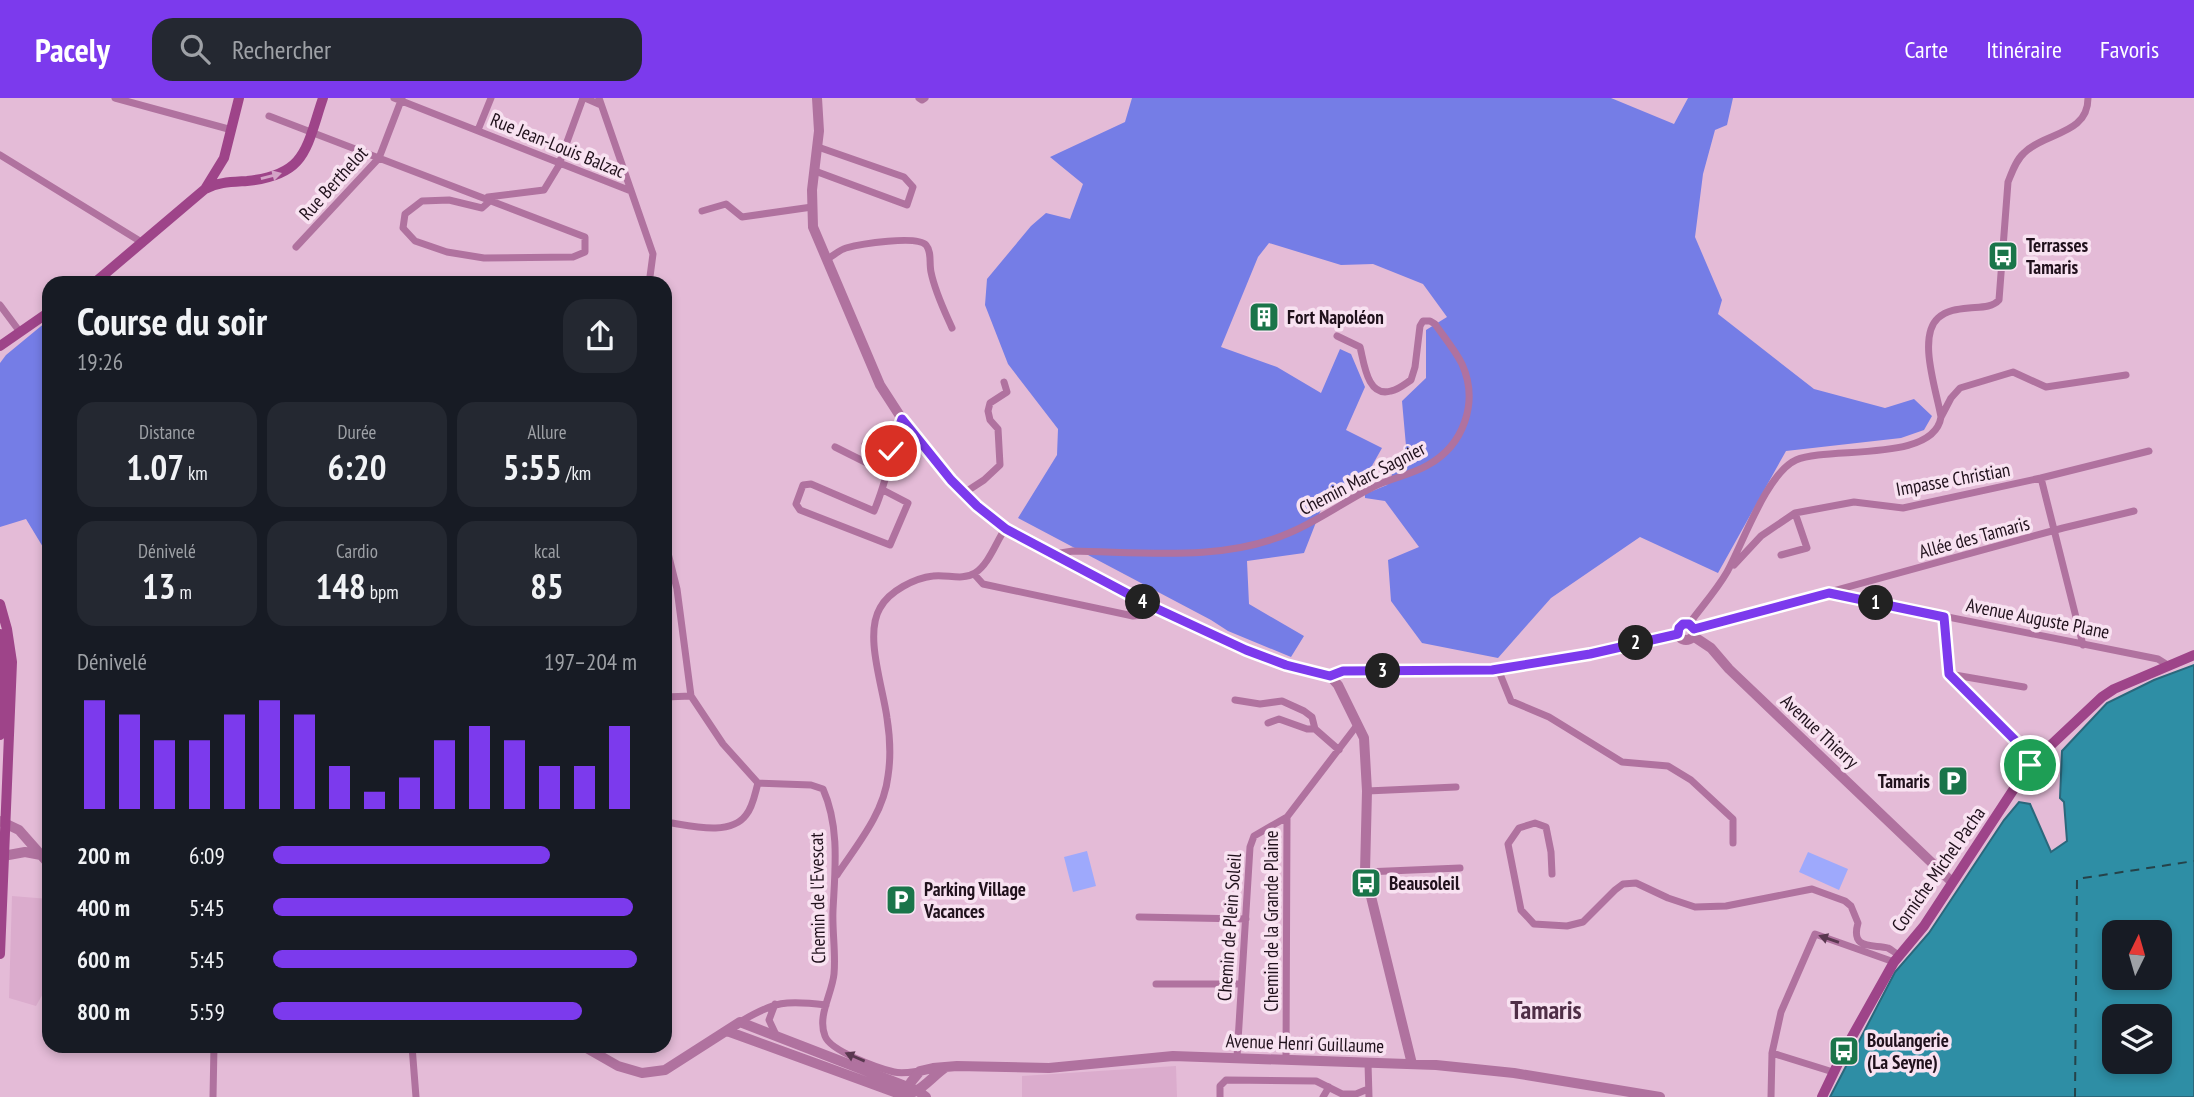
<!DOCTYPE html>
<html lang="fr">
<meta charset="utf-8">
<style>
:root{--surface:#171b24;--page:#242831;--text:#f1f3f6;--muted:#9ea1a6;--accent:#7c3aed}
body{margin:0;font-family:"PT Sans Narrow",sans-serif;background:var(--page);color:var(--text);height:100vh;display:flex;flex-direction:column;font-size:26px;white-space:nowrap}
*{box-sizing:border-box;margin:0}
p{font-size:23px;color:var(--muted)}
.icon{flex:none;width:38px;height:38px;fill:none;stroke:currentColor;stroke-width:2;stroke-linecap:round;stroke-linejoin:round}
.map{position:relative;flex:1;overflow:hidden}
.drawer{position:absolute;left:42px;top:178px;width:630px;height:777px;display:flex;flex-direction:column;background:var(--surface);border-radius:21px;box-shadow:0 4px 10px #0003}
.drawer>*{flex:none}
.needle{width:46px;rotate:5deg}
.fabs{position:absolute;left:2102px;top:822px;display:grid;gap:14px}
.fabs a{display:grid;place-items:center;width:70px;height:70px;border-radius:14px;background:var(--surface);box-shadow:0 4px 10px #0003;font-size:35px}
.pin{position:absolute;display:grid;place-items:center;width:60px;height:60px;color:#fff;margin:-30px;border:4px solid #fff;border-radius:50%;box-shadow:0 2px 7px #0007}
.km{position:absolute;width:35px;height:35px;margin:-18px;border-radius:50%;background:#222;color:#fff;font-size:19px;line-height:35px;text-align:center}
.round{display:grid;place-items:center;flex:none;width:74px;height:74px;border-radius:21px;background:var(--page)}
.overview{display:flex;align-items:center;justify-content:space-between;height:119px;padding:0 35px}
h1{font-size:38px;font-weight:600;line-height:52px}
.figures{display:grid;grid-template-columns:repeat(3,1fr);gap:10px;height:119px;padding:7px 35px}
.figures div{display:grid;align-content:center;border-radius:18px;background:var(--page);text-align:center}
.figures b{font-size:35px;font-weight:600}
.figures small{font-size:19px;font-weight:400}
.figures p{font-size:19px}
.chart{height:196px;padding:14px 35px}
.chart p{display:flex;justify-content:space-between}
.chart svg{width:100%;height:126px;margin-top:7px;stroke:var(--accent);stroke-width:6}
ul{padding:0 35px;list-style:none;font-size:23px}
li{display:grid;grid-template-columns:112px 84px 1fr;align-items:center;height:52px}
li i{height:18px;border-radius:9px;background:var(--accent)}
header{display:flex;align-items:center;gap:42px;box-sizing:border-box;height:98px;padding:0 35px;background:var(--accent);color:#fff}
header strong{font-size:33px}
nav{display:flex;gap:38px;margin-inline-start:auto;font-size:24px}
.search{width:490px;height:63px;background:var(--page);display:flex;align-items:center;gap:18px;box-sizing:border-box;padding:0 24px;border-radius:21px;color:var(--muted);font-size:26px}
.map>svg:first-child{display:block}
</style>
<header>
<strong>Pacely</strong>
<div class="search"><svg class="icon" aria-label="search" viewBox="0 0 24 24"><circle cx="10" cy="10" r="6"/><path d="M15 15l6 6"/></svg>Rechercher</div>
<nav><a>Carte</a><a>Itinéraire</a><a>Favoris</a></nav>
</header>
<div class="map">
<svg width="2194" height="999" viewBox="0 0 2194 999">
<rect width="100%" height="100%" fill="#e4bbd7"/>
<path fill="#dbaccd" d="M12,798L49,801V885L36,908L9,900Z
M1176,968L1177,999H1022V978Z"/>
<path fill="#9ea9fc" d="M1087,753L1096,788L1073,794L1064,759Z
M1808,754L1848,771L1839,792L1799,774Z"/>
<path fill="#757de6" d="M1132,0H1611L1674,26L1688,0H1733L1727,27L1715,32L1703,76L1695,139L1722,202L1718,216L1814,291L1885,310L1914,301L1932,318L1924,332L1901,340L1786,353L1718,475L1640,439L1551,500L1498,560L1422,545L1391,503L1388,462L1419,449L1385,403L1365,400V396L1387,387L1406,348L1402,303L1426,280V232L1447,219L1423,186L1373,166L1341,167L1269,145L1258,159L1221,249L1277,269L1321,295L1340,251L1351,256L1365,289L1346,332L1382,350L1364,382L1322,409L1304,455L1247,463L1249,506L1304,538L1291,559L1228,533L1211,522L1018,420L1057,357L1058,331L1008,266L985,207L987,181L1031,128L1046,115L1070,121L1083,86L1050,59L1125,24Z
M46,224L49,234V459L26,421L0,429V265L6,257Z"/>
<path fill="#2e8ea5" stroke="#2a687c" stroke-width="2" fill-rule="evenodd" d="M2194,567V999H1830L1895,874L1929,835L2004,722L2019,704L2030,706L2051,754L2067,743L2064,704L2060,700L2062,653L2107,605L2154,582ZM2114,835H2160V880H2114ZM2114,919H2160V964H2114Z"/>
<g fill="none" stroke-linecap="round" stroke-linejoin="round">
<path stroke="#254249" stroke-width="2" stroke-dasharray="9 7" stroke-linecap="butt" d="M2075,999L2077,781L2194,763"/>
<path stroke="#b0729f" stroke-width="7" d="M115,0L232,32
M394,0L631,93
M585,0L601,7
M599,0L653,156L649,186
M919,0L922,2L925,0
M269,18L585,139V154L573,159L484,160L447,154L415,143L403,130L405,116L422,103L449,102L482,110L491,102
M478,32L491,0
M0,57L143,145
M560,63L583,0
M815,73L907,107L913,89L904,79L818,49
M488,99L544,92L561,64
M702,113L726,106L742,119L812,109
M296,149L379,60L402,0
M827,161C833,158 839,152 846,150C860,146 917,137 926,147C932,154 929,165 931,174C935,194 944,212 952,230
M0,207L20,234
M1941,319L1951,300L1960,290L2013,274L2046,289L2126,277
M865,346L890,358
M835,349L887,375
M2041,380L2083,547
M883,392L908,405L890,447L800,412L796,406L803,387L811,386L874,413C887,383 892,352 902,321
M964,395L984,382L1000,367L998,331L990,322L988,313L990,305L1007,294L1004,284
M665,443L677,491L691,598L723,646L758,685L811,687L823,691C840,729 835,772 833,812C832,833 836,855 834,876C832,896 817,918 825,938C830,953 878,970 894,974C902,976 912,974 920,973
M1054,456L1073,453C1143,454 1223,464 1289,435C1318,423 1345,403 1373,389C1391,380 1411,377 1428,367C1464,347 1479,304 1462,266C1455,252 1444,239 1435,226L1430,223H1423L1420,228L1415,269L1411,282C1405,286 1398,292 1391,293C1367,300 1364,264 1360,249L1337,238
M1781,457L1807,450L1795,415
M1734,467L1761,438L1795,415L1854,404L1903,410L2041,380L2149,353
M974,476L983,486L1133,518L1142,517L1149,507
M1833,496L2158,561L2169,568
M1944,519L1949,576L2024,589
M1689,526C1702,508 1716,493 1727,474C1743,445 1767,375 1796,362C1829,348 1934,365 1941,319C1937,294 1917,239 1938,220C1947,212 1958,211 1969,210C1979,209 1992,210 1999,202L2008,84C2012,74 2016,62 2024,55C2045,34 2088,37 2088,0
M1694,531L2063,430L2134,413
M1498,571L1511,603L1549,619L1622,664L1668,668L1691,682L1733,721V745
M1949,576L2035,662
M665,599L691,598
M1235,602L1260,606L1282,603L1304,613L1312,619L1315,631L1339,652
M1268,625L1279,621L1307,631H1315
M1367,693L1456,689
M665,724C688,727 730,739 746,717C753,709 755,695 758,685
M1365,774L1460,770
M1552,776L1551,754L1546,729L1535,725L1519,730L1508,746L1521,812L1534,826L1567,828L1583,824L1615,792L1623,786L1636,785L1668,800L1695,809L1726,808L1812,791L1845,803L1851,808L1858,825C1850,853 1874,846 1888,850C1892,852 1895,855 1899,857
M837,777C857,747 884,715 888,678C891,659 890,639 887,620C883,589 864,537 880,510C889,493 915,480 933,478C947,476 962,483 975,475C989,466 996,444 1005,431
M1139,819L1246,821
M1156,886H1240
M775,906L769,922L777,939
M740,924C775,903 786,902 826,907
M412,948L416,999
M1772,955L1833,974
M1237,959L1250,749L1254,738L1287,719
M1286,961L1287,719L1358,626
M1368,965L1369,999
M213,999L214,948
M1220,999V988L1226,982L1316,983L1342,996H1356L1368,991
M1323,999L1329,989
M1771,999L1772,955L1781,914L1815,836L1894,864"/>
<path stroke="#b0729f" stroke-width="10" d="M817,0L819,33L812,92L813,129L880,287L902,321L951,382L977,408L1005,431L1149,507L1246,552L1286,567L1330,578
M1678 534a8 8 0 1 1 16 0a8 8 0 1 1-16 0Z
M1693,538L1711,550L1729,571L1952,784
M1330,578L1338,587L1364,640L1367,693L1365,774L1412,966
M1330,578L1343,574L1492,572L1589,556L1678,536
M0,723L19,732L49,766
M0,756L3,758L25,754L41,757
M727,933L908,999
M583,948L618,968L642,975L665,972L740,924L918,993L926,999
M914,994C925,989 935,976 946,969
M910,999L908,989L911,984L920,973L933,970L957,968L1049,970L1173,958L1436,967L1514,975L1660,999"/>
<path stroke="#9e4489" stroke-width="10" d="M205,91C218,84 232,84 247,83C307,77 306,50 323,0
M93,186L205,91L224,60L239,0
M0,248L49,214
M0,506L7,531L12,564L0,856
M0,536L4,567L0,637
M1822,999L1844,953L1894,864L1924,828L2023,677L2035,662L2102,599L2114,591L2194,557"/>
</g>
<defs><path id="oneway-solid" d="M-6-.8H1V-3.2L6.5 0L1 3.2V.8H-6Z" transform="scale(1.75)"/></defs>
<use fill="#d4a3c7" href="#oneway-solid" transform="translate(271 78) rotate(-15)"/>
<g fill="#5a3850">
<use href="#oneway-solid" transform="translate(1829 841) rotate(-161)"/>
<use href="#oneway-solid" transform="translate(855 959) rotate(-157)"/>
</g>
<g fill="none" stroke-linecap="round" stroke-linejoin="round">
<g stroke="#fff" stroke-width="14">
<path id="route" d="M891,353L902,321L951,382L977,408L1006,431L1149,507L1246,552L1286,567L1330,578L1343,573L1492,572L1590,556L1678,536L1679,530L1683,526H1689L1694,531L1829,495L1944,519L1949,576L2035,662L2030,667"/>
</g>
<use href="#route" stroke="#7c3aed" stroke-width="9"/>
</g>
<defs>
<g id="bus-square" transform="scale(1.575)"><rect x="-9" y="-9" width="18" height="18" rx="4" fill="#1a754a" stroke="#f8e2f1"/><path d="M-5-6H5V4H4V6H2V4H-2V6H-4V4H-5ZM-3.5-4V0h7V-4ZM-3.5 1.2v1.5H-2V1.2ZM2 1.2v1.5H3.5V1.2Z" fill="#fff"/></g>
<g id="building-square" transform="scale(1.575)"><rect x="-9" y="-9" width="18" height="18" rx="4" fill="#1a754a" stroke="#f8e2f1"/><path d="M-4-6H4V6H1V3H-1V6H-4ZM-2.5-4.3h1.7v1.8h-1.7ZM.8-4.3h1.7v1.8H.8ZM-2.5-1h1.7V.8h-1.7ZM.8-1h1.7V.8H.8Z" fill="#fff"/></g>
<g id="parking-square" transform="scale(1.575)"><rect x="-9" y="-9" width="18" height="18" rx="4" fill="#1a754a" stroke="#f8e2f1"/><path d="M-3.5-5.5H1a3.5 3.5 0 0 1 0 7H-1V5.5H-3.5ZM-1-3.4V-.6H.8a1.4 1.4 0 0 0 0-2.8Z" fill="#fff"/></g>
</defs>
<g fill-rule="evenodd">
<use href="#bus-square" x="2003" y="158"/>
<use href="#building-square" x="1264" y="219"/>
<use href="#parking-square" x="1953" y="683"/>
<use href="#bus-square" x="1366" y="785"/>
<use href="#parking-square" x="901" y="802"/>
<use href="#bus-square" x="1844" y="953"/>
</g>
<g text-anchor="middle" stroke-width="7" stroke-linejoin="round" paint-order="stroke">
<g font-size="19" fill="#20111c" stroke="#f8e2f1">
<text transform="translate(558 47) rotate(22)" y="7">Rue Jean-Louis Balzac</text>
<text transform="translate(333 85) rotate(-48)" y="7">Rue Berthelot</text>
<text transform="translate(1362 380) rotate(-27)" y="7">Chemin Marc Sagnier</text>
<text transform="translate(1953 381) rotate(-10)" y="7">Impasse Christian</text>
<text transform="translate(1974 439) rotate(-15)" y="7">Allée des Tamaris</text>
<text transform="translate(2038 520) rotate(11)" y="7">Avenue Auguste Plane</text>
<text transform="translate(1820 633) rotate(43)" y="7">Avenue Thierry</text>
<text transform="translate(1938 771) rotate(-55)" y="7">Corniche Michel Pacha</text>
<text transform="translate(817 800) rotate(-91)" y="7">Chemin de l'Evescat</text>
<text transform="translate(1271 823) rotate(-90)" y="7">Chemin de la Grande Plaine</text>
<text transform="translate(1229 829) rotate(-86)" y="7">Chemin de Plein Soleil</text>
<text transform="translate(1305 945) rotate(2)" y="7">Avenue Henri Guillaume</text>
</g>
<g font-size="19" font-weight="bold" fill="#20111c" stroke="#f8e2f1" text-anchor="start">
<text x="2026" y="154">Terrasses<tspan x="2026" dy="22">Tamaris</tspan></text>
<text x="1287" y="226">Fort Napoléon</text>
<text x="1930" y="690" text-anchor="end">Tamaris</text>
<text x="1389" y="792">Beausoleil</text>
<text x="924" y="798">Parking Village<tspan x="924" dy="22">Vacances</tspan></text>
<text x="1867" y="949">Boulangerie<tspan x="1867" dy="22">(La Seyne)</tspan></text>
</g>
<g font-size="26" font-weight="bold" fill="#4f2e46" stroke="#f8e2f1">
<text x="1546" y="921">Tamaris</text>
</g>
</g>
</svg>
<div class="fabs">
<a><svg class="needle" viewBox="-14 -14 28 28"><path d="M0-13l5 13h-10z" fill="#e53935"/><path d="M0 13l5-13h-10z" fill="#9ea1a6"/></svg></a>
<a><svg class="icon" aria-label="layers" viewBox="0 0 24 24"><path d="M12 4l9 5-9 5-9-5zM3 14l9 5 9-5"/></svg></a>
</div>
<div class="pin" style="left:2030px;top:667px;background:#1e9e55"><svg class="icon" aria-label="arrive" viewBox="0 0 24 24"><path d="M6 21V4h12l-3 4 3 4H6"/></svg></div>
<div class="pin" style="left:891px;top:353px;background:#d93025"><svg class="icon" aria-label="check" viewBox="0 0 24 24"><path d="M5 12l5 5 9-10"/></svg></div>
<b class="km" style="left:1876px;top:505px">1</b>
<b class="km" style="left:1636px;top:545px">2</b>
<b class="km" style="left:1383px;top:573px">3</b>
<b class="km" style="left:1143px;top:504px">4</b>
<section class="drawer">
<div class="overview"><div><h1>Course du soir</h1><p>19:26</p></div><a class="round"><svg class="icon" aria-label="share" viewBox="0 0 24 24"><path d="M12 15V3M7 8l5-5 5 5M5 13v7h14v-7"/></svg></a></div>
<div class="figures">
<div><p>Distance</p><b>1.07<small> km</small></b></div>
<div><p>Durée</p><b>6:20</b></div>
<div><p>Allure</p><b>5:55<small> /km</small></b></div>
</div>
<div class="figures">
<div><p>Dénivelé</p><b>13<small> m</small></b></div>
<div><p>Cardio</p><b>148<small> bpm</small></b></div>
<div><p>kcal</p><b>85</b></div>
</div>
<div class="chart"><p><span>Dénivelé</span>197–204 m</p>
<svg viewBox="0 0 160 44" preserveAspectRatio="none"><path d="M5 44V6M15 44V11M25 44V20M35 44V20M45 44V11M55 44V6M65 44V11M75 44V29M85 44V38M95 44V33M105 44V20M115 44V15M125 44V20M135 44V29M145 44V29M155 44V15"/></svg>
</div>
<ul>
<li><b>200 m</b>6:09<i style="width:76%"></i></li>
<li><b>400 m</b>5:45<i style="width:99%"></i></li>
<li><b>600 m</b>5:45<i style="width:100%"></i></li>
<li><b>800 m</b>5:59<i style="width:85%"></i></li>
</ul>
</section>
</div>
